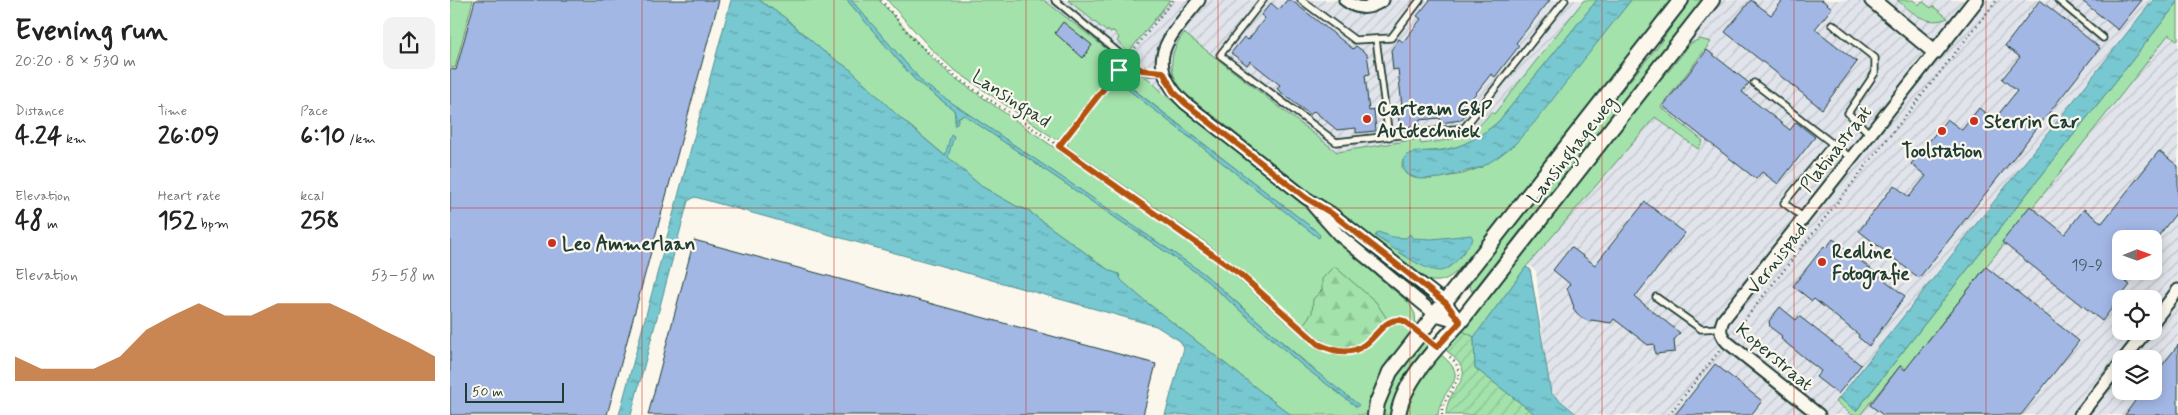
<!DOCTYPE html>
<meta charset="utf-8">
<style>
:root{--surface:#fff;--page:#f2f2f2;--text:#222;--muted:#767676;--accent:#b45309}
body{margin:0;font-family:Mynerve,sans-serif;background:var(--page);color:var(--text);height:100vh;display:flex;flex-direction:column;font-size:19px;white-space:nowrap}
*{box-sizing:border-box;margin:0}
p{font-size:16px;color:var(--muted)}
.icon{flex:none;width:28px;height:28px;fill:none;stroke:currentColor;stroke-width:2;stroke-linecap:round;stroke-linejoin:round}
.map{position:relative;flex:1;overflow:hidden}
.panel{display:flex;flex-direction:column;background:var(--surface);width:450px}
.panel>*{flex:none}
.needle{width:32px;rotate:89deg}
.tools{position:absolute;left:1662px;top:230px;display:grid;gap:10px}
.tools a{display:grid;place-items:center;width:50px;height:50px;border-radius:10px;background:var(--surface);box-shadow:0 2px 12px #0003;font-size:25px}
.scale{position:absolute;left:15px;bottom:12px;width:99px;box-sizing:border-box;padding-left:5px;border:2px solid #1f3d34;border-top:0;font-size:14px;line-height:18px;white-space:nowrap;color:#1f3d34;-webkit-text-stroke:4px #fbf7ec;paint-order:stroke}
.pin{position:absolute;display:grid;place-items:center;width:42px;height:42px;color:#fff;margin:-21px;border-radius:10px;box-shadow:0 2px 8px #0006}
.round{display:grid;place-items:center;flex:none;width:52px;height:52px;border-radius:10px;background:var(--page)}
.summary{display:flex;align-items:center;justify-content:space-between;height:85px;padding:0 15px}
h1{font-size:28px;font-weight:800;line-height:38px}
.metrics{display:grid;grid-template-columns:repeat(3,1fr);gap:8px;height:85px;padding:5px 15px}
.metrics div{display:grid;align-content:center}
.metrics b{font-size:25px;font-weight:800}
.metrics small{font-size:14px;font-weight:400}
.metrics p{font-size:14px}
.chart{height:140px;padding:10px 15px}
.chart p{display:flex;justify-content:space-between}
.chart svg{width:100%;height:90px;margin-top:5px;fill:var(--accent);opacity:.7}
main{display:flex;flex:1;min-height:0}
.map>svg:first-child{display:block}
</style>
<main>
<section class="panel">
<div class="summary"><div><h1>Evening run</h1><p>20:20 · 8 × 530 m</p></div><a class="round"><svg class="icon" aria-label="share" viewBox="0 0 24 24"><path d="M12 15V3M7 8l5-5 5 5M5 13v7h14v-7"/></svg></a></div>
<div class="metrics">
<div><p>Distance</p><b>4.24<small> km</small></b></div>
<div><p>Time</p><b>26:09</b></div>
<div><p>Pace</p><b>6:10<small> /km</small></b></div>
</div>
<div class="metrics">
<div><p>Elevation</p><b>48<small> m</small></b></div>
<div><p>Heart rate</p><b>152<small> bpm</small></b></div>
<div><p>kcal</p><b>258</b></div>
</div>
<div class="chart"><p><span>Elevation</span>53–58 m</p>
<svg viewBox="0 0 160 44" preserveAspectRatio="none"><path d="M0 44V32L10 38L20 38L30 38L40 32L50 19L60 12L70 6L80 12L90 12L100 6L110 6L120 6L130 12L140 19L150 25L160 32V44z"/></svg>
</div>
</section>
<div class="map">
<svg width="1728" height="415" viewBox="0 0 1728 415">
<defs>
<pattern id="industrial-furrows" width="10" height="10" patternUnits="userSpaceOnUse" patternTransform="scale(1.25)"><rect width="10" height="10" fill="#e1e4ea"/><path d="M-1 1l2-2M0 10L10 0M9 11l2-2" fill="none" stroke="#c1c4c9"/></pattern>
<pattern id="forest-firs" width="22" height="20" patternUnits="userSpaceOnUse" patternTransform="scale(1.25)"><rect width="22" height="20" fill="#a3e2aa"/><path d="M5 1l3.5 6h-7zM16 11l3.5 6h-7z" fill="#8cc393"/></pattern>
<pattern id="garden-furrows" width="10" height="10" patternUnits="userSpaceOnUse" patternTransform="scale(1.25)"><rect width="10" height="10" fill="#a3e2aa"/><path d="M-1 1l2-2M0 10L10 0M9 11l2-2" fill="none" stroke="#8cc393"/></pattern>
<pattern id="water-ripples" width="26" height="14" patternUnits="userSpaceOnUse" patternTransform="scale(1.25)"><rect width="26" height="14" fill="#78c8d1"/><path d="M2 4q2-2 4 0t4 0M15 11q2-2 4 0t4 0" fill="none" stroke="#62a4aa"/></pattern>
</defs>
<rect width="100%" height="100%" fill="#fbf7ec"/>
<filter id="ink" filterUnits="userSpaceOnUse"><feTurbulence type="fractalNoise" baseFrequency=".02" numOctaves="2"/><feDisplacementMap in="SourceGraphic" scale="10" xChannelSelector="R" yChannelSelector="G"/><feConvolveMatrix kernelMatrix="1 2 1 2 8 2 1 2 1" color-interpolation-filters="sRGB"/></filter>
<g filter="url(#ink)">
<path fill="url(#industrial-furrows)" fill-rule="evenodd" d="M559,0H1728V415H1130L1098,390L1086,271L1025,222L854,233ZM1671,239H1704V271H1671ZM1671,299H1704V331H1671ZM1671,359H1704V391H1671Z"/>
<path fill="#a3e2aa" stroke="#61906f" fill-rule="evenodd" d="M0,0H23L5,68L0,67Z
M309,0H397L464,79L504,110L506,125L509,117L514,115L523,121L750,275L854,367L907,407L753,273L474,84L401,0H429L480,56L502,76L775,267L837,323L869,348L891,355L905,354L918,348L941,324C951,322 957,327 964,333L919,415H841L695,301L670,280L669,274L660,271L581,213L580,211L566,206L531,186L447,115L401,70L373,51L334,17Z
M437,0H594L672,61L610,138L605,139L503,69L481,49Z
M618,0H720L678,53L667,41L669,38L664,31L660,33L658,30L657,32Z
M1134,0H1147L1048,122C1033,134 1017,146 997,149C979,153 969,148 953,160L952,168L956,174L964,178L981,179L1013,174L1032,167L1065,144L1181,0H1222L1019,257C1001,280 989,290 961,272L736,94C717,74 718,54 734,33L887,152L969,139L971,144C1002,139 1021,140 1041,112L1044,114Z
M1240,0H1252L1022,292L1017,281L1208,46Z
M1447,0H1463L1469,5L1472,1L1481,8L1483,6L1498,18C1477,27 1463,13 1447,0Z
M1728,2V41L1719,34L1465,357L1537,415H1514L1451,365L1410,415H1402L1386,402L1389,398L1407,410Z
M1250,39L1261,42L1211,107L1253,141L1248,149L1205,117L1076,267L1024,337L1009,329L1198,89L1218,72L1241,43Z
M676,65L700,80L715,95L751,124L862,212L894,248L959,303L965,314L966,326C922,292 929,367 874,344L755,242L617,146L620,135ZM673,81L865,230L869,238L671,84Z
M973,340L979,346L952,380L940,415H932C936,385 954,363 973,340Z
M990,354C1024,381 991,384 988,415H954L967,383Z"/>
<path fill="url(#forest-firs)" stroke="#61906f" d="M884,266L926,302L937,319C929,324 925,333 918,339C895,360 871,342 852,326L862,313L863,299L872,290V279Z"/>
<path fill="url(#garden-furrows)" stroke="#61906f" d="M1009,329L1024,337L1025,368L1086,415H996C997,380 1036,381 993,348Z"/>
<path fill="url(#water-ripples)" stroke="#549092" d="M281,0H309L334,17L373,51L401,70L447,115L495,156L501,134L504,136L498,157L531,186L566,206L580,211L581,213L660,271L669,274L671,280L695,301L841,415H715L734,348L730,341L706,326L245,197L238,201L181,415H169Z
M397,0H401L474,84L753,273L860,367L909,405L907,407L854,367L750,275L523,121L514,115L509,117L506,125H504L506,116L504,110L464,79Z
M1147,0H1181L1084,123L1065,144L1048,157L1032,167L991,178L969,179L956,174L952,163C954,158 956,154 962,153C971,150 980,152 989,151C1012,148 1031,136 1048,122Z
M1703,0H1728V2L1406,411L1389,398Z
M672,81L865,230L870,235L869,238L671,84Z
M928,232L943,237L956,238L960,234L962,238L982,239L1021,235L1023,239C1015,250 1007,264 994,270C980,277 938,244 925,236Z
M1076,267L1080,269L1101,393L1128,415H1086L1025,368L1024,337Z"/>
<path fill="#a3b7e5" stroke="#1f3d34" d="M25,0H269L157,415H0V69L6,70Z
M837,0H841L903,49L906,46L917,54L920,74L915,75L919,111L924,110L926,131L906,133V128L887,130L864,111L860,115L827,89L830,85L800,61L797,65L781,53L794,37L798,40L815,18L811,15L821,3L829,10Z
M980,0H1100L1066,43L1069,46L1045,77L1041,74L1019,102L1023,105L1011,120L991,123L990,118L969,120L970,125L950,128L947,108L952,107L948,69L943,70L941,50L949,39L953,42L971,19L967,16Z
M1301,0L1321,15L1333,0H1372L1382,8L1365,29L1407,62L1372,109L1275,32Z
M1590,0L1650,48L1469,278L1409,231L1444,185L1459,197L1476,176L1461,164L1497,119L1512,130L1529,108L1544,120L1567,91L1552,79L1570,57L1555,46Z
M1631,0H1692L1668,30Z
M613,22L642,45L633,58L605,33Z
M1257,50L1299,83L1292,92L1340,130L1346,122L1365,137L1328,184L1312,172L1306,179L1213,106Z
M1709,151L1728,166V211L1706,239H1671V278L1680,285L1652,321L1552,242L1580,206L1615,234L1634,209L1652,223Z
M1195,202L1235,233L1185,297L1230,333L1224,340L1225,352L1205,354L1204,344L1198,345L1164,319L1161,323L1141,320L1140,322L1130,317L1123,308L1124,307L1117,288L1120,284L1103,270L1121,247L1145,265Z
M1383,239L1455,296L1419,346L1408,337L1409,335L1364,299L1362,301L1343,286L1374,246L1376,248Z
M244,240L706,364L693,415H198Z
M1536,267L1629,341L1571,415H1433L1420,405L1450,366L1455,370Z
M1330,307L1346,320L1349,316L1411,365L1388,394L1366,377L1371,371L1331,339L1332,336L1320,327L1319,321Z
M1728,345V415H1675L1692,391H1704V376Z
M1265,364L1312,401L1301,415H1225Z"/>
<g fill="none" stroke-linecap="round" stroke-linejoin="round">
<g stroke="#1f3d34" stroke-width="9">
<path id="service" d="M605,0L687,68L699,72H713
M813,0L770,55L886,142L1014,128L1115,0
M851,0L905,40L941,38L970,0
M1608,0L1653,38
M1382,24L1425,58V73L1398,113L1420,134
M926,39L939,137
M1304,83L1401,158
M1354,218L1334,203L1382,144
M1206,297L1251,329L1270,328"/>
</g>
<g stroke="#1f3d34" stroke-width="15">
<path id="minor" d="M749,0C719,38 691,61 735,103L856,198L881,213L996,303L1010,322
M895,0C908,10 919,10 933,0
M864,207L889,235L986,315L1010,322
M1704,321L1728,290
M1674,359L1696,331
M1369,415L1277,342C1270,334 1269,330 1273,320L1485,52
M1630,415L1671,363"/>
</g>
<g stroke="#1f3d34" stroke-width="18">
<path id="tertiary" d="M1422,0L1485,52L1526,0
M925,415L927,403L940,372L1231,0
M948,415C953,381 987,347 1010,322L1262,0"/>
</g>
<path stroke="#1f3d34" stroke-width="2.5" stroke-dasharray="1 4" stroke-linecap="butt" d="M431,0L464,40L510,80L609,146L790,274L868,344C927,373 928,301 960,326
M682,52L723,0
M609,146L672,66
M1285,332L1547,0
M992,415V407L1010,375L1006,363L998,355
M1219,415L1270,350"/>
<use href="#service" stroke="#fbf7ec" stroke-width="5.5"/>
<use href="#minor" stroke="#fbf7ec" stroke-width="11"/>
<use href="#tertiary" stroke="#fbf7ec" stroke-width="14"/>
</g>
</g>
<g fill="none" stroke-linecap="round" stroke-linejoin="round" filter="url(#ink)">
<g stroke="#fff" stroke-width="10">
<path id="route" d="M676,60L692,70L713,72L723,91L735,103L856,198L881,213L996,303L1010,322L987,347L954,321C923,312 925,372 868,344L790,274L609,146Z"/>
</g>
<use href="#route" stroke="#b45309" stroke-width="6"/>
</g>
<path fill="none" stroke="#c8321e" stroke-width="1" stroke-opacity="0.55" d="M192,0V415M384,0V415M576,0V415M768,0V415M960,0V415M1152,0V415M1344,0V415M1536,0V415M0,208H1728"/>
<g fill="#c8321e" stroke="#fbf7ec" stroke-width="2">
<circle cx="917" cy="119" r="5"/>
<circle cx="1524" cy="121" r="5"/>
<circle cx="1492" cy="131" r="5"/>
<circle cx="102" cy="243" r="5"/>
<circle cx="1372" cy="262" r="5"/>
</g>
<g text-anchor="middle" stroke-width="4.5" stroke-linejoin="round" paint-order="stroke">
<g font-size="16" fill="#405c60">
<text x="1637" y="270">19-9</text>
</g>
<g font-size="19" fill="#1f3d34" stroke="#fbf7ec">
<text transform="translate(562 98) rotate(33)" y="7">Lansingpad</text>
<text transform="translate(1385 148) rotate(-52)" y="7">Platinastraat</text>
<text transform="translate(1121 149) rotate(-52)" y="7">Lansinghageweg</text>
<text transform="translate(1326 258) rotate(-52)" y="7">Vernispad</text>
<text transform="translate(1325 356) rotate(40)" y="7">Koperstraat</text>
</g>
<g font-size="19" font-weight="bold" fill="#1f3d34" stroke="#fbf7ec" text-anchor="start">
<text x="927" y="115">Carteam G&amp;P<tspan x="927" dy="22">Autotechniek</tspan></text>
<text x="1534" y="128">Sterrin Car</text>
<text x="1492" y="157" text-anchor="middle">Toolstation</text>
<text x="112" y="250">Leo Ammerlaan</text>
<text x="1382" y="258">Redline<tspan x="1382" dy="22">Fotografie</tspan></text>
</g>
</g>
</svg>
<div class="tools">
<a><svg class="needle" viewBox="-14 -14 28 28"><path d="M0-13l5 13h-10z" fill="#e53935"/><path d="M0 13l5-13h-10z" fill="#767676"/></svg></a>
<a><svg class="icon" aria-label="locate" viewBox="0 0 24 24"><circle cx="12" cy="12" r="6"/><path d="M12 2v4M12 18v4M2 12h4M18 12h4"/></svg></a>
<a><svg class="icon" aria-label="layers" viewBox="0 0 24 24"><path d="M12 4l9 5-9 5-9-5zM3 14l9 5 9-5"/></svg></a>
</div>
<div class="scale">50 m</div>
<div class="pin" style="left:669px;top:70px;background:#1e9e55"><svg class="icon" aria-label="arrive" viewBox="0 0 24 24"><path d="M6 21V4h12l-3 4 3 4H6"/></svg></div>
</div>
</main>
